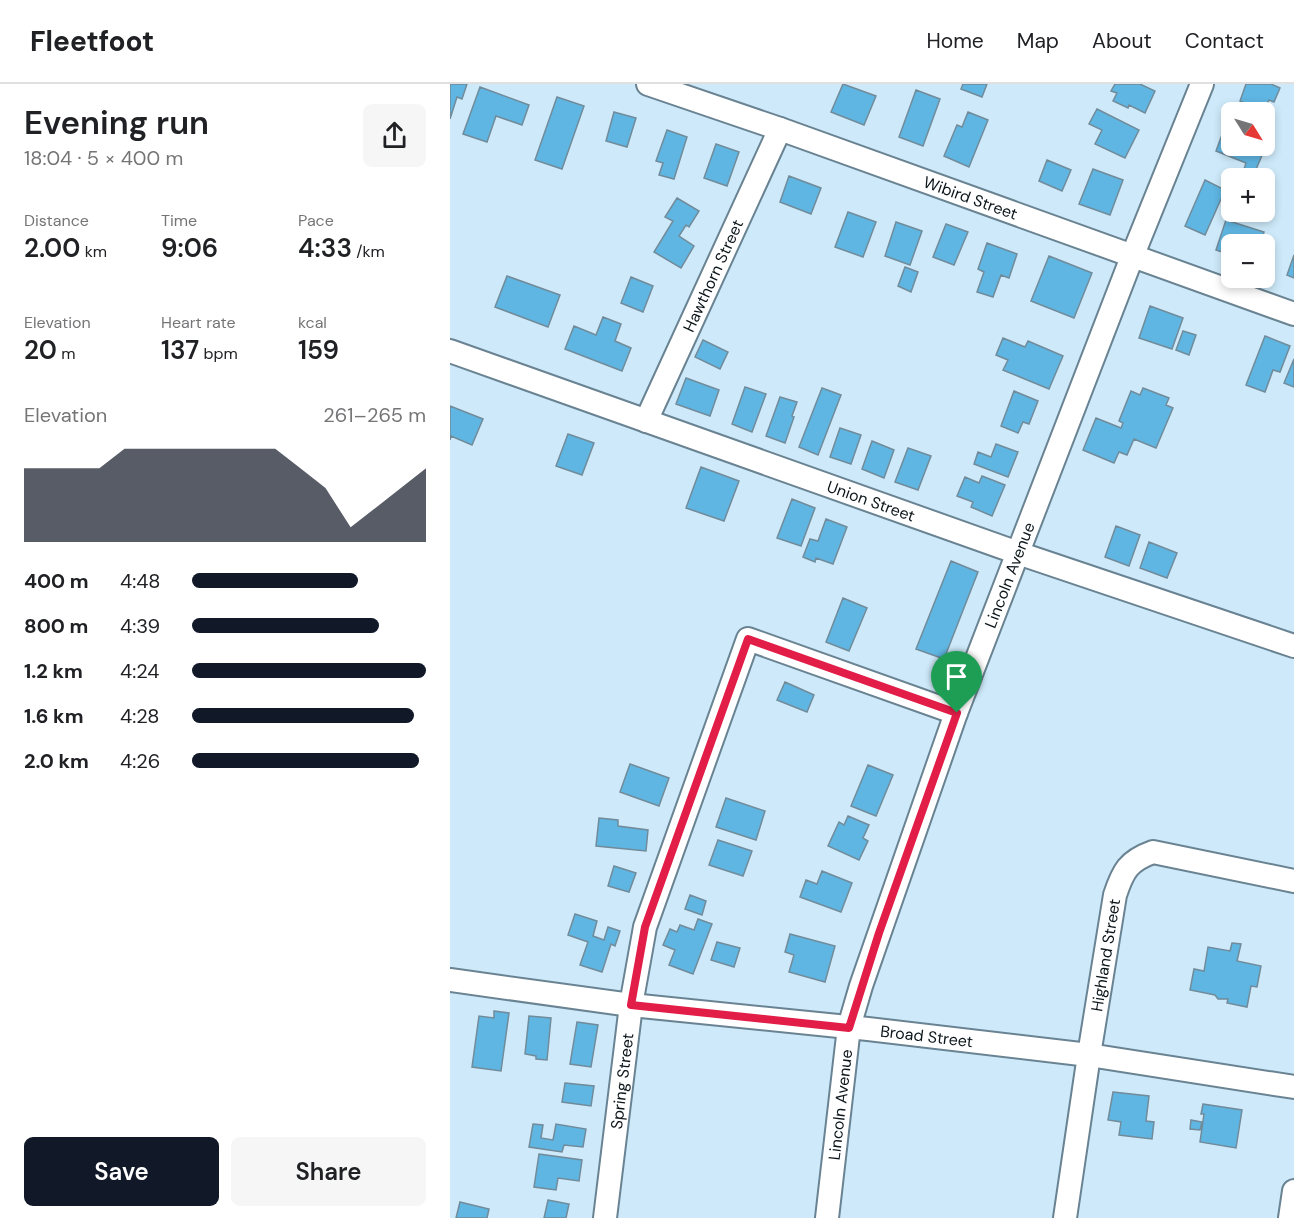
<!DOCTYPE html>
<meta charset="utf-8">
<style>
:root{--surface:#fff;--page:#f6f6f6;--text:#202124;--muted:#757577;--line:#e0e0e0;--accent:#111827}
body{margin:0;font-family:"DM Sans",sans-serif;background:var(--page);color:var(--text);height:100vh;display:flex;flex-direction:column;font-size:22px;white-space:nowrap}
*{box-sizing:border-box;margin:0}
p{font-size:20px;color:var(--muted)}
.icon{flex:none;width:33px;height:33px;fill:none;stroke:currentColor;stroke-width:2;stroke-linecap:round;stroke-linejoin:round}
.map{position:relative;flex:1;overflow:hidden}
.panel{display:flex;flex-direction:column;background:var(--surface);width:450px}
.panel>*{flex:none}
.needle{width:39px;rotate:127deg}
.tools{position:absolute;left:771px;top:18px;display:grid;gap:12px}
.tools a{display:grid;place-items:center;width:54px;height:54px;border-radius:9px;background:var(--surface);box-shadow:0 3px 9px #0003;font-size:30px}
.pin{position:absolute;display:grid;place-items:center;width:51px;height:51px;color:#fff;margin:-62px -26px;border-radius:50% 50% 50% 0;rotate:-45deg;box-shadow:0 0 6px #0007}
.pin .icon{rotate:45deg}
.round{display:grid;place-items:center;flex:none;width:63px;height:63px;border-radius:9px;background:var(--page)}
.head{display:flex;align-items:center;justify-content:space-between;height:102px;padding:0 24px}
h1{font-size:33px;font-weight:600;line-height:45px}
.figures{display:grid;grid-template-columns:repeat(3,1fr);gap:9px;height:102px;padding:6px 24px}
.figures div{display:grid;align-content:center}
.figures b{font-size:26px;font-weight:600}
.figures small{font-size:16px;font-weight:400}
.figures p{font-size:16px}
.chart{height:168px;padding:12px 24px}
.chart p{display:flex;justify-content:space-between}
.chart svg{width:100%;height:108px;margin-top:6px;fill:var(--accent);opacity:.7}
.button{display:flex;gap:12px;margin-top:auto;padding:12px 24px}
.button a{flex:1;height:69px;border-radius:9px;background:var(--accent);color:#fff;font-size:24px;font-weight:600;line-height:69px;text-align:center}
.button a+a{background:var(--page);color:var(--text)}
ul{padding:0 24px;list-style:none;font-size:20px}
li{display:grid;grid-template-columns:96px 72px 1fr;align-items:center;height:45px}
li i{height:15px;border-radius:8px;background:var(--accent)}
header{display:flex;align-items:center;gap:36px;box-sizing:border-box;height:84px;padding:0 30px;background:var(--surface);border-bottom:2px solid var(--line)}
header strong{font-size:28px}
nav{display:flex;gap:33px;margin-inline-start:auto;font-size:21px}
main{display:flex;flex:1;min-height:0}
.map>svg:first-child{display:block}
</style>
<header>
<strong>Fleetfoot</strong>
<nav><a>Home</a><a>Map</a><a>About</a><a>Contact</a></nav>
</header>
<main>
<section class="panel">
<div class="head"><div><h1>Evening run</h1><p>18:04 · 5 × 400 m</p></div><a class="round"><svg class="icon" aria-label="share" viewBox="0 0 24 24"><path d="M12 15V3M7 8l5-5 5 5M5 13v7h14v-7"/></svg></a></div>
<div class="figures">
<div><p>Distance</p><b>2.00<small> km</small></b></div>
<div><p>Time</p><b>9:06</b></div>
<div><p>Pace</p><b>4:33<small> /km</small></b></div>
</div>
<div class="figures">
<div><p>Elevation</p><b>20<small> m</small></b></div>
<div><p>Heart rate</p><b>137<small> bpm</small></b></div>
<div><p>kcal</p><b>159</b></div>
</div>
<div class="chart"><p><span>Elevation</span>261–265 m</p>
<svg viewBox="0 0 160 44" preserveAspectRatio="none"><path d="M0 44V14L10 14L20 14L30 14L40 6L50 6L60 6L70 6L80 6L90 6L100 6L110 14L120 22L130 38L140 30L150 22L160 14V44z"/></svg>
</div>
<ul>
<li><b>400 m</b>4:48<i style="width:71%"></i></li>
<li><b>800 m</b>4:39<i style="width:80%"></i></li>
<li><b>1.2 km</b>4:24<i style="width:100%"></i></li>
<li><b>1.6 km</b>4:28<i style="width:95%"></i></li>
<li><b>2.0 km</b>4:26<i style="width:97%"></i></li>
</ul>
<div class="button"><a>Save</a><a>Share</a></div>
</section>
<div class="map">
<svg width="844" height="1134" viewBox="0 0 844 1134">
<rect width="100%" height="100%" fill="#ceeafa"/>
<path fill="#5fb6e2" stroke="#718b9a" stroke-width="1.5" d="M0,0H17L12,15L7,13L0,35Z
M393,0L426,12L414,41L381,28Z
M513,0H537L532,13L511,5Z
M665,0H690L705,7L695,29L679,21L678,24L663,17L667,9L661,7Z
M796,0H821L830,4L824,18L819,16L814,27L790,17Z
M30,3L79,21L72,41L46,32L37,58L13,50Z
M466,6L490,15L473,62L449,53Z
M107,13L134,22L112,85L85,76Z
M647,25L689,46L675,74L645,60L652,46L639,40Z
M164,28L186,34L177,63L156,57Z
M518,28L538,36L519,83L494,72L507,41L512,43Z
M777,37L782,39V62H809L807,66L813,69L804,90L794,85L796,79L766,67Z
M217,46L237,53L224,95L209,91L213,79L206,77Z
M266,60L289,68L277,102L254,94Z
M597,76L621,86L612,107L589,97Z
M643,85L673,96L660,131L629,120Z
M339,92L371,104L361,130L330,118Z
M755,96L775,106L755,151L735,142Z
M227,114L249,127L239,143L236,141L229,152L244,162L231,184L204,168L223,137L215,133Z
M398,128L426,138L413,173L385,163Z
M776,136L814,148L810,160H782V171L766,166Z
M446,138L472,147L460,181L435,172Z
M496,140L518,148L504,181L483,173Z
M537,159L567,170L559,194L551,191L543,213L527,208L534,188L528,185Z
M844,171V194L837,191Z
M599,172L642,189L624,234L581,217Z
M455,183L468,188L461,208L448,202Z
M57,192L110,211L98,243L45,223Z
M181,193L203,202L193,228L171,219Z
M700,222L733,234L722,265L689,254Z
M153,233L171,240L165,257L181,264L172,287L115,265L124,242L146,251Z
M733,247L746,251L739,271L726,266Z
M815,252L840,262L830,288L823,286L815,308L796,301Z
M553,254L575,263L578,257L613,272L599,305L553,286L558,276L546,271Z
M253,256L278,268L270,285L245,273Z
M844,275V303L834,299Z
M236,294L269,306L260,332L226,320Z
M295,303L316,310L302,348L282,340Z
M372,304L391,311L368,371L349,363Z
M693,304L719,314L716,321L723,324L706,364L684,355L677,371L669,368L664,379L633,366L646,334L671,344L673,339L669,337L681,307L690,311Z
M564,307L588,317L579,340L573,338L568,349L551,342Z
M330,313L347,318L342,332L344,333L335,359L316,352Z
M0,322L33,335L22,361L1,352L0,356Z
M390,344L411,351L401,380L380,373Z
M118,350L144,359L132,391L106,382Z
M422,357L444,366L434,394L412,385Z
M546,360L568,368L558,393L524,380L528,368L541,373Z
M458,364L481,372L468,406L445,398Z
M251,383L289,397L274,437L236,424Z
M532,392L555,401L542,432L521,423L523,418L507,412L515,393L529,399Z
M342,415L365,424L351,462L327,454Z
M376,435L397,443L383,480L366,474L365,478L353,473L360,455L368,457Z
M666,442L690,451L679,482L655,473Z
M699,458L727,469L717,494L690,484Z
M501,477L528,488L494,575L466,565Z
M393,514L417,524L399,567L376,558Z
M335,598L364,611L357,628L327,616Z
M180,680L219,694L209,722L170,708Z
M418,681L443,691L426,732L401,722Z
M276,714L315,727L306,756L266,743Z
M398,732L419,741L413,754L418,757L409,776L378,762L389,738L394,741Z
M149,734L168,736V742L198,746L196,767L146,762Z
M268,756L302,767L293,792L259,781Z
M164,782L186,789L179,808L158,802Z
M372,787L402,799L391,828L350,813L356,796L367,800Z
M240,811L256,817L252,831L235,825Z
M125,830L147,837L143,852L154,856L158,843L170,847L165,862L161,860L152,888L130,881L138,858L118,851Z
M248,835L262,840L243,890L219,881L225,866L213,861L220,845L227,848L230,841L244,846Z
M340,850L385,862L375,898L339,888L344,871L335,868Z
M267,858L290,864L284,883L261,876Z
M782,859L791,860L787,877L811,882L807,903L801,902L797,923L777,919L778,915H768L765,911L740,906L744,885L754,887L758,863L780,867Z
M44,927L59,929L51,987L22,983L29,932L44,934Z
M79,932L101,934L97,976L86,975V972L75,970Z
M127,938L148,941L141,983L120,980Z
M115,999L144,1002L141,1022L112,1018Z
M663,1008L699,1012L696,1037L704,1038L702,1055L669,1051L671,1038L658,1036Z
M753,1020L792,1026L786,1064L750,1058L754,1030H751Z
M741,1036L752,1038L750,1046L740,1045Z
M83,1040L93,1041L91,1054L103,1056L106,1040L136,1045L133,1063L114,1061L112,1068L79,1063Z
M89,1070L132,1076L129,1097L108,1094L106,1106L84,1103Z
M98,1116L119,1120L116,1134H94Z
M10,1118L39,1125L37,1134H6Z"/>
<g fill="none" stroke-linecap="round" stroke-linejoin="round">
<g stroke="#6a8392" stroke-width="26">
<g id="minor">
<path id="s1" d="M198,0L330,45L844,230"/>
<path id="s2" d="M0,267L568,469L844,562"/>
<path id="s3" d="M196,337L330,45"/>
<path id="s4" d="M0,896L181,921L418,945L639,971L844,1003"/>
<path id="s5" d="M155,1134L181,921L195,843L298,555L506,629"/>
<path id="s6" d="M377,1134L399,943L411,902L506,629L682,173L752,0"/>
<path id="s7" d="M615,1134L639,971L665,811C673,787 678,777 703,768L844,797"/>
<path d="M840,1134L844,1107"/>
</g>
</g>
<use href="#minor" stroke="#fff" stroke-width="22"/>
</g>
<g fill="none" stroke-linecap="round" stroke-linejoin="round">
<g stroke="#fff" stroke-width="12">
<path id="route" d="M298,555L507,629L429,849L399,944L181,921L195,843Z"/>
</g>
<use href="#route" stroke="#e11d48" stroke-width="8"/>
</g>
<g text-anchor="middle" stroke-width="4.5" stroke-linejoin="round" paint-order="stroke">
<g font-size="16" fill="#0b151a" stroke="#e4f5ff">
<text dy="6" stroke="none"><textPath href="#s1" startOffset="342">Wibird Street</textPath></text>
<text dy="6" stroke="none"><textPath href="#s3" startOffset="160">Hawthorn Street</textPath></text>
<text dy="6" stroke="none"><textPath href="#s2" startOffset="447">Union Street</textPath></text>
<text dy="6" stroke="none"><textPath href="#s6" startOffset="672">Lincoln Avenue</textPath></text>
<text dy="6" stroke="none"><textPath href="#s7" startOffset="266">Highland Street</textPath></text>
<text dy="6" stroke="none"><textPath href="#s4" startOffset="480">Broad Street</textPath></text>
<text dy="6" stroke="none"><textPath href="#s5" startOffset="138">Spring Street</textPath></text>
<text dy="6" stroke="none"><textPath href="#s6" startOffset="114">Lincoln Avenue</textPath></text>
</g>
</g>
</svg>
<div class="tools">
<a><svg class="needle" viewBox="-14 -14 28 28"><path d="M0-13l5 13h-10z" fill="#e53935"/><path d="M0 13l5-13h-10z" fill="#757577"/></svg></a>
<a>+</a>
<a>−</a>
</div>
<div class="pin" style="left:507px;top:629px;background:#1e9e55"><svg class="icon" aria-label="arrive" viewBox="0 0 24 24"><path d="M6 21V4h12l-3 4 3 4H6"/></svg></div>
</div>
</main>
